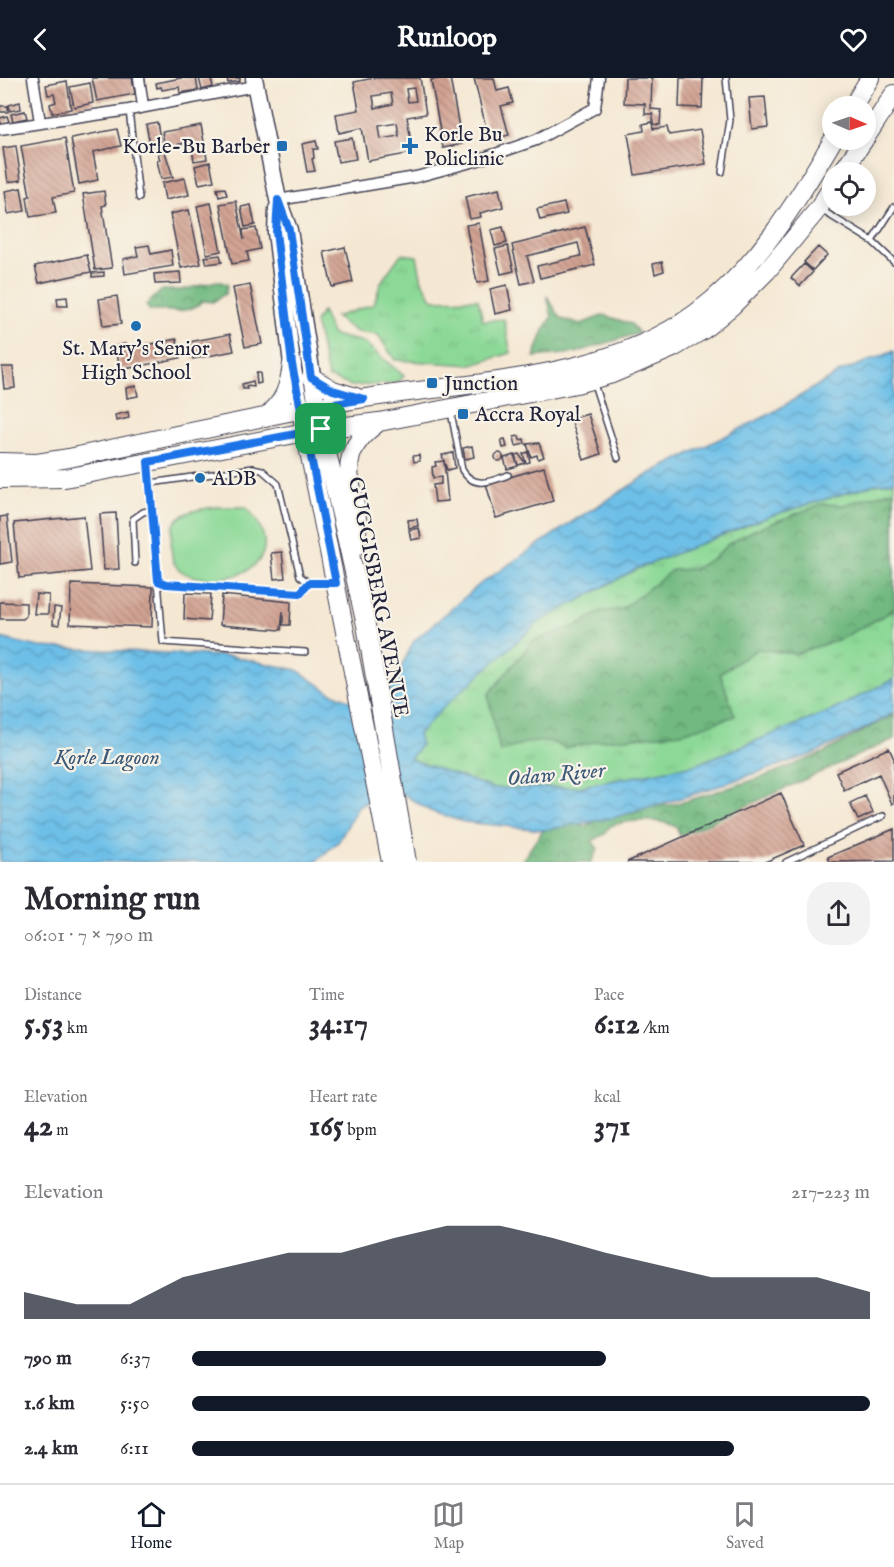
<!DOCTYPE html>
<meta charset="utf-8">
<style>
:root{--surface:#fff;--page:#f2f2f3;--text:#2b2b33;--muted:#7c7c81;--line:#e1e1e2;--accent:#111827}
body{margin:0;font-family:"IM FELL English",serif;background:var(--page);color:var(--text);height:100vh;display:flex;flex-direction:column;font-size:22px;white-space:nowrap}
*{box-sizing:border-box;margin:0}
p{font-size:20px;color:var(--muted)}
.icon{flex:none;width:33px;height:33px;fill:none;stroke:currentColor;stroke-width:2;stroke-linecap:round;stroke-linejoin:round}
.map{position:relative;height:784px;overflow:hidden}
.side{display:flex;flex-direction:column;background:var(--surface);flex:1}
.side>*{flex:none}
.needle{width:39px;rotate:92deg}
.controls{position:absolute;left:822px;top:18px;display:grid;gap:12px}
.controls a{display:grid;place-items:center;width:54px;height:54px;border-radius:50%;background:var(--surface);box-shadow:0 3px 15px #0003;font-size:30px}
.pin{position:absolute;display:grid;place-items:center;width:51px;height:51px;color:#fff;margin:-26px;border-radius:12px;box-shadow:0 3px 9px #0006}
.round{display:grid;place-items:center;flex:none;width:63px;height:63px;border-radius:24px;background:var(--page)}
.overview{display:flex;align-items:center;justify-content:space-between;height:102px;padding:0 24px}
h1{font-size:33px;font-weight:800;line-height:45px}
.figures{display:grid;grid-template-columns:repeat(3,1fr);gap:9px;height:102px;padding:6px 24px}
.figures div{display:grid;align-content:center}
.figures b{font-size:30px;font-weight:800}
.figures small{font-size:16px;font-weight:400}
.figures p{font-size:16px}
.chart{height:168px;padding:12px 24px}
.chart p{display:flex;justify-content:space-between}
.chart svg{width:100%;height:108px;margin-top:6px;fill:var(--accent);opacity:.7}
ul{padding:0 24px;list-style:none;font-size:20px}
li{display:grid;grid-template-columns:96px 72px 1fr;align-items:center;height:45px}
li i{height:15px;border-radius:8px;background:var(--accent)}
header{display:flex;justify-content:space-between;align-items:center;height:78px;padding:0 24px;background:var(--accent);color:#fff;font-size:27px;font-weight:800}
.tab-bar{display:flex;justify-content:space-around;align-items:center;height:84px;border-top:2px solid var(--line);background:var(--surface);font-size:16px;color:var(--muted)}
.tab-bar a{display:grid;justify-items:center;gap:3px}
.tab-bar .selected{color:var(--accent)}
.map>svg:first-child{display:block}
</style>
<header><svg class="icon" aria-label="back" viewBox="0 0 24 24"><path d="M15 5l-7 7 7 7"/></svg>Runloop<svg class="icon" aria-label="heart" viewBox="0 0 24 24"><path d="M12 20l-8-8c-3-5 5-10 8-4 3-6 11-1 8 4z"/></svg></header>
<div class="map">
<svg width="894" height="784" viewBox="0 0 894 784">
<defs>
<pattern id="grass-tufts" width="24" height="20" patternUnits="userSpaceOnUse" patternTransform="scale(1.5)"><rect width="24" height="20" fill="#8cd997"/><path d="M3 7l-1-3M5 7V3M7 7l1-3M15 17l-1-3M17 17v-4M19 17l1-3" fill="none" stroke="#78ba83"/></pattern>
<pattern id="forest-crowns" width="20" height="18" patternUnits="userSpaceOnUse" patternTransform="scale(1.5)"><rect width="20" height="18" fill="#71b980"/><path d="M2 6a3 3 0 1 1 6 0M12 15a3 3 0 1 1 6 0" fill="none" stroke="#5c966a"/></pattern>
<pattern id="water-waves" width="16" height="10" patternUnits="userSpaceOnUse" patternTransform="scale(1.5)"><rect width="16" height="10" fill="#6dbfe8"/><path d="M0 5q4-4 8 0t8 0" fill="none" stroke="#599bbd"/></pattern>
<pattern id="building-back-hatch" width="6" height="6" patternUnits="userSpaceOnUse" patternTransform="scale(1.5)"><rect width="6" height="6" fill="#d2a393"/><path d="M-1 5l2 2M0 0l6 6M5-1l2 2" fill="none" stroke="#aa8479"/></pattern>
</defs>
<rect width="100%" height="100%" fill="#f7f3e8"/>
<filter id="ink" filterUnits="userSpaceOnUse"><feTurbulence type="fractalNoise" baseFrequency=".0167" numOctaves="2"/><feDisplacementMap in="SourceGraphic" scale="12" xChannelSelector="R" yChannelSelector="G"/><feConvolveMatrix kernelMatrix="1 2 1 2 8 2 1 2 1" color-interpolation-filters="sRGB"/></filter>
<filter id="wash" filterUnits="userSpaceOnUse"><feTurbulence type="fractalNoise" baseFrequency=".008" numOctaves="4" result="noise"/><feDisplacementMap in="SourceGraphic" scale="24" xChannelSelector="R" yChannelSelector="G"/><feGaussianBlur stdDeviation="1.35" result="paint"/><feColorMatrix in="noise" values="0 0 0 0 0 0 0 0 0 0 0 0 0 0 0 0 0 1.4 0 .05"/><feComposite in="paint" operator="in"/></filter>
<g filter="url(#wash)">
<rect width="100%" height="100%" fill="#f5e8d3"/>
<path fill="url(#grass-tufts)" stroke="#577e69" stroke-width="1.5" d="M401,176L417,178L422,203L433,222L478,221L483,243L504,241L511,275L472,287L395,282L378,257L357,254L335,239L374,226L381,204Z
M322,234L333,257L363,264L404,298L397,305L352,308L328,299L315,244Z
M894,403V601L831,633L695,687L579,709L493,710L409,681L421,667L417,656L448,624L539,544L634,492L770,438L875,406Z"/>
<path fill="url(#forest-crowns)" stroke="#4a6e5e" stroke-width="1.5" d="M217,203L227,206L226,215L213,224L202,223C190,238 166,231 150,233L146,227L162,212H182Z
M547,218L561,241L581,246L604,237L631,246L639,255L575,275L534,279L544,252L552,239Z
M894,412V532L840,561L795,576L758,571L720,595L735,638L682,655L603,662L565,670L549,663L525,665L500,674L488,617L533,563L579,547L600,534L622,531L672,492L694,491L715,479L728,466L754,452L822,426L843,427Z
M894,636V661L680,758L676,749C660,740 627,742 610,748L605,756L592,763L598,771L591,784H523V781L552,739L586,748L608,736L680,725L763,699L823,675Z"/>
<path fill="#8cd997" stroke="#577e69" stroke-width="1.5" d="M216,429H246C309,499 191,518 174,485C170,476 171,463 172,453C175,433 200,431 216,429Z"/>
<path fill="url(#water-waves)" stroke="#487092" stroke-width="1.5" d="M894,273V403L875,406L770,438L634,492L539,544L449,624L418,656L421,667L410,681L493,710L579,709L695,687L831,633L894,601V634L886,640L813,676L698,715L613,740L544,752L464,744L430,733L405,717L359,727L339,763L315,784H0V560L39,569L230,578L297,592L330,614L351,623L388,616L414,563L480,506L578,440L651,395L770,336L840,294Z"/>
<g id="blocks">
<path fill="url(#building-back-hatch)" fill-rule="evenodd" d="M92,0H132L135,16L97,23Z
M181,0H196L198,12L180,15L179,9L162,12L161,9L157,10L156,5Z
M199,0H211L213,9L202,12Z
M227,0H240V3L228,5Z
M374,0H420L426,36L407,39L413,75L368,83L362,50L339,55L336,36L359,32L354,4ZM414,10L416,23L408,24L406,11ZM391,15L393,26L375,30L373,18ZM397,45L399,58L381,61L379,48Z
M450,0L462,66L443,70L431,2Z
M474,0H494L497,13L509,10L513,25L501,28L509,57L489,62Z
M625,0H652L651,31L661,32L660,47L653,46V36H645V26L624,25Z
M680,0H703L702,30L679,29Z
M67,3L71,31L52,35L50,26L56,24L54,16L48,17L46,7Z
M90,5L93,25L74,29L70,9Z
M765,19L768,49L752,51L749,20Z
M20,24L21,31L10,33L9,27Z
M0,28H8V34H0Z
M25,33L27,40L13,43L11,36Z
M7,38L9,44L0,47V40Z
M157,44L161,65L150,67L146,46Z
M652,44L653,51L667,49L669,57L700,52L706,86L635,97L628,56L644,53L643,46Z
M201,47L207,81L194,83L191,64L165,69L162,54Z
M117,51L121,68L93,74L98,102L79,106L71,60Z
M65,60L74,115L53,119L56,135L30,139L27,119L30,118L21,68Z
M352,60L356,81L338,84L334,63Z
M316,63L318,71H313L314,80L312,81L315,93L307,94L302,66Z
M16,68L21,102L8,104L3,70Z
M165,74L173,99L161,101L157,82H160L158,75Z
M210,84L214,103L199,106L195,88Z
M185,100L189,117L165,122L162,105Z
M21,110L25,133L8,136L5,113Z
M225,110L227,117L219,119L217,111Z
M499,111L503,129L480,135L481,139L470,141L465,119Z
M104,113L106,127L102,128L112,190L95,192L83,116Z
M236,123L244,162L243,152L256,150L260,171L247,174L249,183L232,186L220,126Z
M211,125L221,173L207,176L197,128Z
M564,125L567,136L540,142L537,131Z
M251,127L255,147L245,149L241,129Z
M189,132L201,186L181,190L170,136Z
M479,145L489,203L477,205L466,147Z
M503,149L507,165L495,168L491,152Z
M585,149L595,187L540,200L537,188L581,178L578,165L527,178L534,203L521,206L512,167Z
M149,167L151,176L171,172L173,188L125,196L123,181L138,178L136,169Z
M508,168L514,193L501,196L495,171Z
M345,169L353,204L332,209L324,174Z
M818,169L827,177L813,192L804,184Z
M87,177L91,194L39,205L35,188Z
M220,177L222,184L207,186L205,179Z
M662,184L664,193L655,196L653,186Z
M804,186L813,194L800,208L791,200Z
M104,194V198L92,199V195Z
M180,194L181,205L155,206L154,196Z
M250,207L262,266L245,269L233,210Z
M507,207L512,232L495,236L490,211Z
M117,218L121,246L103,248L99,221Z
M67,219L68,228H58L57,220Z
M230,256L234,273L193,281L189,264Z
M177,261L180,280L120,292L116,268L126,266L127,271Z
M2,289H13L15,310L4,311Z
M256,295H260L261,305L257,306Z
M253,303L254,309L246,308L247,311H243L242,306Z
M136,308L138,318L127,320L126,310Z
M128,334L129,340L116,343L115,337Z
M588,336L601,376L584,382L571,341Z
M519,358L520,362L524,361L525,366L516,368L514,359Z
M505,361L507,369L503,370L501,362Z
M539,365L544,379L538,381L537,377L531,379L527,366Z
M472,368L474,379L465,381L463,370Z
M528,374L530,384L526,385L523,376Z
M453,375L455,390L447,392L442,377Z
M495 379a4 4 0 1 1 8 0a4 4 0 1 1-8 0Z
M519,376L525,385L518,387L515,377Z
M419,377L420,383L414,384L413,378Z
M514,377L518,388L507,391L504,380Z
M444,383L448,423L435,424L433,407L441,406V399L433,400L432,389L436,388L435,384Z
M544,389L553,423L496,440L486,406Z
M116,435L119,491L104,492L100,436Z
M7,438L12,484L0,486V439Z
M84,438L90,493L19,500L14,445Z
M417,441L418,448L409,450L408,442Z
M419,450L421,460L411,462L409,452Z
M282,474L285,500L274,501L271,475Z
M71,506L153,509L152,549L70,546Z
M185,515L211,516L209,543L184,541Z
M36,516L49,517L48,536H34Z
M222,517L291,524L290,547H283V533L281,552L220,547Z
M0,524L26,525V538L23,541H0Z
M54,529L61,530L59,547L53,546Z
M889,670L894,681V725L892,726L879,696L844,712L836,694Z
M781,715L804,767L765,784H627Z
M865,718L873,735L858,742L850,725Z
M894,751V783L830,784L828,779Z"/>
</g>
</g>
<g filter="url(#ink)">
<use href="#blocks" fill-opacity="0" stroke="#424052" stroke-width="1.5"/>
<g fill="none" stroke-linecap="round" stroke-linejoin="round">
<g stroke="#424052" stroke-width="8">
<path id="lane" d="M129,32L139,120
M722,94L730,42L726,0
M823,133L872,163L894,184
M872,163L894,129
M594,306L618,380
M451,334L462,392C474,411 490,404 508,397
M149,388L158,503L166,506L300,515L309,505
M151,405L253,390L262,392L278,406L300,498L309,505H333
M135,485L133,441L143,434L153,432
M158,503L163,564L305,574
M786,784L883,738"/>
</g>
<g stroke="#424052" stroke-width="13">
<path id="street" d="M33,0L40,44
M139,0L143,28
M0,51L129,32L255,8
M278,122L416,99L475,83L536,62L595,30L599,0"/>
</g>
<g stroke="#424052" stroke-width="19">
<path id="secondary" d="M254,0L278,122L289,152L317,329
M277,131L276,154L292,286L301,332"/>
</g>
<g stroke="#424052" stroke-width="20">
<path id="primary" d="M853,28L870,0
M866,59L894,16
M842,94L864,62
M311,299L333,312L356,319
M319,339L366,547L407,784
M265,340C284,324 289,310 292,286
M303,343L391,784
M0,384L37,385L69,380C157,361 246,342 335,325C452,303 597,308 696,235C757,190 796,125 833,62
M0,401L65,400L321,351L379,344L576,306L612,296L673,270L703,252L733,227L767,193L819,130L832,109
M355,469C368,417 321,385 379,344"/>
</g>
<use href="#lane" stroke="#fff" stroke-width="5"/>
<use href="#street" stroke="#fff" stroke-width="10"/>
<use href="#secondary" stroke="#fff" stroke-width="16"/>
<use href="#primary" stroke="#fff" stroke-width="18"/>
</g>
</g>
<g fill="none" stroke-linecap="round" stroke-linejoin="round" filter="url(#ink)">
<g stroke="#fff" stroke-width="12">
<path id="route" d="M321,351L317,329L301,332L292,286L276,154L278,122L289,152L311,299L333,312L364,321L317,329L319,342L306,354L148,384L158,503L166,506L300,515L309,505H336L306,354L321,351"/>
</g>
<use href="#route" stroke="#1a73e8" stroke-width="8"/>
</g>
<g fill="#1f6fb2" stroke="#f7f3e8" stroke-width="2">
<rect x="276" y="62" width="12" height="12" rx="3"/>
<path d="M407 59h6v6h6v6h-6v6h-6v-6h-6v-6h6z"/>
<circle cx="136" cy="248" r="6"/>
<rect x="426" y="299" width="12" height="12" rx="3"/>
<rect x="457" y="330" width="12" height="12" rx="3"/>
<circle cx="200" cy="400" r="6"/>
</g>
<g text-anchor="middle" stroke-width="4.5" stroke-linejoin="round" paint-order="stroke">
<g font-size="21" fill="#22223b" stroke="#f7f3e8" text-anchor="start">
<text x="424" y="63">Korle Bu<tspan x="424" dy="24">Policlinic</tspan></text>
<text x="270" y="75" text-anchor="end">Korle-Bu Barber</text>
<text x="136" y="277" text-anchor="middle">St. Mary's Senior<tspan x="136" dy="24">High School</tspan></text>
<text x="444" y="312">Junction</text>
<text x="475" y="343">Accra Royal</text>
<text x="212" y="407">ADB</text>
</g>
<g font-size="21" fill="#22223b" stroke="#f7f3e8">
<text transform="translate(379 519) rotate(79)" y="7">GUGGISBERG AVENUE</text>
</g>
<g font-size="22" font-style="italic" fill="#3c5978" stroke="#f7f3e8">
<text x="107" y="686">Korle Lagoon</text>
<text transform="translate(556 695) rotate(-5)" y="8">Odaw River</text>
</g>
</g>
</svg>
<div class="controls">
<a><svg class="needle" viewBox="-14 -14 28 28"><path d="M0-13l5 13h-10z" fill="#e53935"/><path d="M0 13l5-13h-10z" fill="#7c7c81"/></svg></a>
<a><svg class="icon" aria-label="locate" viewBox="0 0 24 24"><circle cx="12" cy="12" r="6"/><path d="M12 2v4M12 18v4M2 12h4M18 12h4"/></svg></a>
</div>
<div class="pin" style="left:321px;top:351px;background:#1e9e55"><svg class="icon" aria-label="arrive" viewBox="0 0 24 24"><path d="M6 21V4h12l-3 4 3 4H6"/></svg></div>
</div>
<section class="side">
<div class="overview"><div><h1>Morning run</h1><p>06:01 · 7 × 790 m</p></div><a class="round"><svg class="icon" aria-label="share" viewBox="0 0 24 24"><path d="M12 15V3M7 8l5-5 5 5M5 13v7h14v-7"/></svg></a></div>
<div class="figures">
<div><p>Distance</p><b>5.53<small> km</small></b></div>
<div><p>Time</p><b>34:17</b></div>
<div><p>Pace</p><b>6:12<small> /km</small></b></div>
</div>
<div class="figures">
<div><p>Elevation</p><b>42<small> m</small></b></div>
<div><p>Heart rate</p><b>165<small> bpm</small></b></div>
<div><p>kcal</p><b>371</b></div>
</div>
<div class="chart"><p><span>Elevation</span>217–223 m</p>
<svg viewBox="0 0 160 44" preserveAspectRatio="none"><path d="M0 44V33L10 38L20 38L30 27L40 22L50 17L60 17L70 11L80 6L90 6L100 11L110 17L120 22L130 27L140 27L150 27L160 33V44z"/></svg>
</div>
<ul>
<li><b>790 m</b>6:37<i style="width:61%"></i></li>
<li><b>1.6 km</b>5:50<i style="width:100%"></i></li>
<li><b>2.4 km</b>6:11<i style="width:80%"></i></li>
</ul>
</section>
<nav class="tab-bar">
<a class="selected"><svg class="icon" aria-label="home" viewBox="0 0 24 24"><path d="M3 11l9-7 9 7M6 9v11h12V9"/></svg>Home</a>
<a><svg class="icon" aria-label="map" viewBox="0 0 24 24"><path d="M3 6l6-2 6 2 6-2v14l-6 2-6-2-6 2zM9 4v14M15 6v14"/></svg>Map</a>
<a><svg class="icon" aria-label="saved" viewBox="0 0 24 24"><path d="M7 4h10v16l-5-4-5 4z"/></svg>Saved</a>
</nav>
